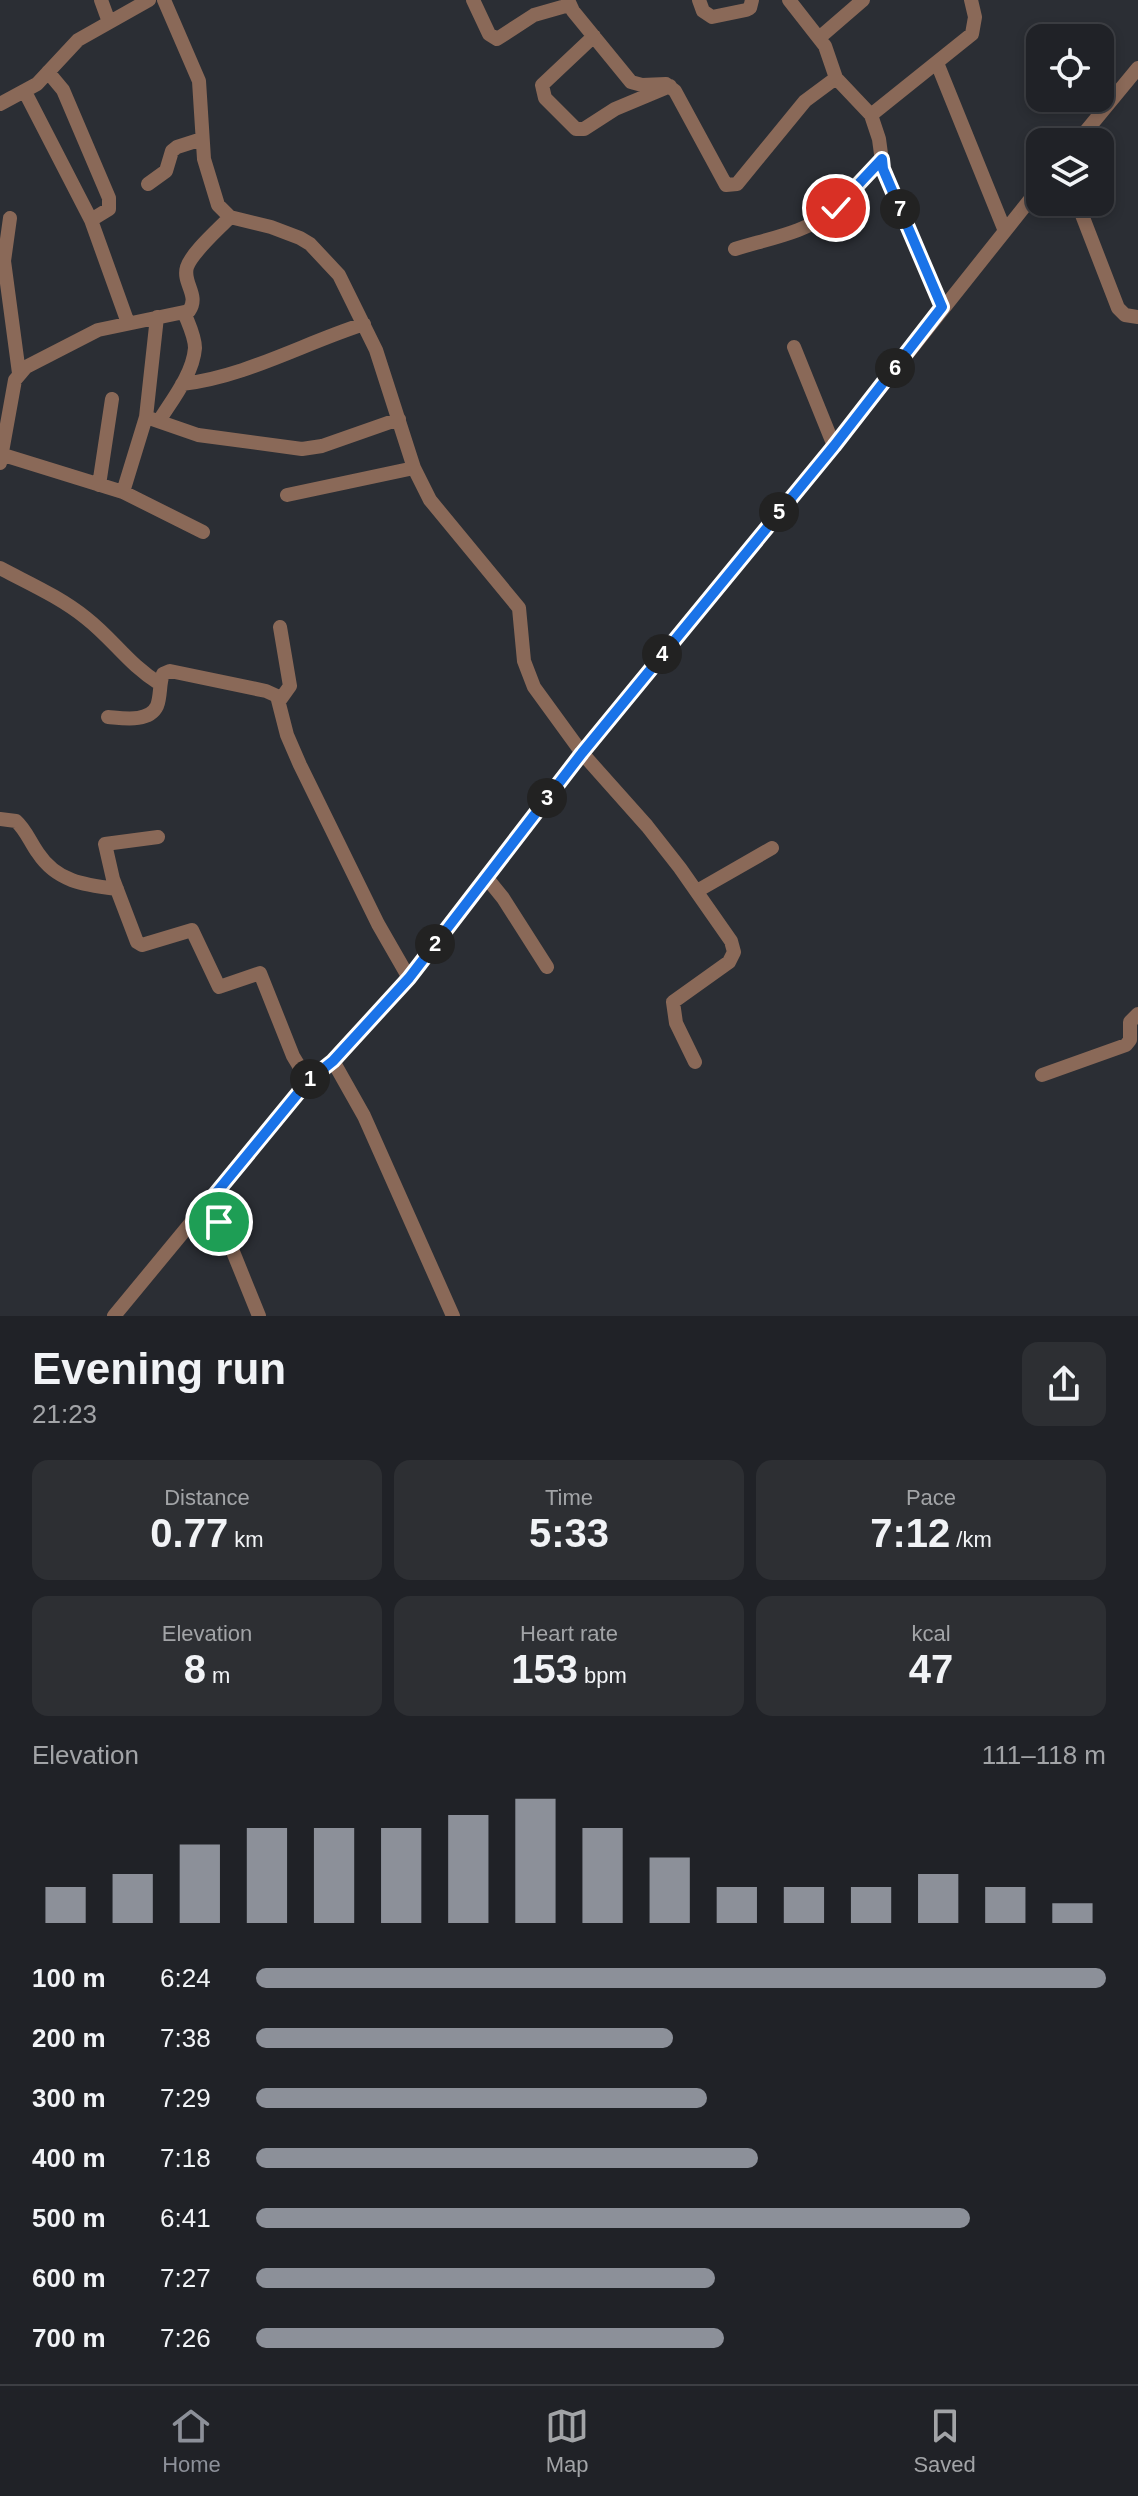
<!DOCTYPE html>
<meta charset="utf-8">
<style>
:root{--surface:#202227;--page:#2d2f33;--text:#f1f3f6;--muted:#a2a4a7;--line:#3d3f44;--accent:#8c9099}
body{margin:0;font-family:Helvetica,sans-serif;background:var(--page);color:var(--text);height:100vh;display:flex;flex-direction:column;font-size:30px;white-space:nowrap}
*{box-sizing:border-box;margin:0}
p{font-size:26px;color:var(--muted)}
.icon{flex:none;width:44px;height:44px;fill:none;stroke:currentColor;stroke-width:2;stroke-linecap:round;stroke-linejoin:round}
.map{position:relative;height:1316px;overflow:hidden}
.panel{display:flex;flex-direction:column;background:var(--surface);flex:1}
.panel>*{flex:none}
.fabs{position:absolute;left:1026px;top:24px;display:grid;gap:16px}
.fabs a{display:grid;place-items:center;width:88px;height:88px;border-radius:16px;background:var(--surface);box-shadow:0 4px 12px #0003,0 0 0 2px var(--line);font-size:40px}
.pin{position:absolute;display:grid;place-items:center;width:68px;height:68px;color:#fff;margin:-34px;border:4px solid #fff;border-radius:50%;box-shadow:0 2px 8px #0007}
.km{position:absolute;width:40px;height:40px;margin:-20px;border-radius:50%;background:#222;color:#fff;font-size:22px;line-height:40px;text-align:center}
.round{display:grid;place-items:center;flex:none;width:84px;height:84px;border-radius:16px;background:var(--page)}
.headline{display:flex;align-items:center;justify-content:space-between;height:136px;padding:0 32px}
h1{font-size:44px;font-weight:800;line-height:60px}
.metrics{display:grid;grid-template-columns:repeat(3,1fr);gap:12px;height:136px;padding:8px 32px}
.metrics div{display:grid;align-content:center;border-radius:16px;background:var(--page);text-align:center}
.metrics b{font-size:40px;font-weight:800}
.metrics small{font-size:22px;font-weight:400}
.metrics p{font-size:22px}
.chart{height:224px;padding:16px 32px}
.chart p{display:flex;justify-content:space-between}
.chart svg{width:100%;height:144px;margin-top:8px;stroke:var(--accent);stroke-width:6}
ul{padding:0 32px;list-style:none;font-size:26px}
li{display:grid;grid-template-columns:128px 96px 1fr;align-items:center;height:60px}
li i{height:20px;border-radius:10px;background:var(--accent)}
.tab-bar{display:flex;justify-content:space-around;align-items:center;height:112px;border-top:2px solid var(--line);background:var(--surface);font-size:22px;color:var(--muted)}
.tab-bar a{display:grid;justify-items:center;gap:4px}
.tab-bar .selected{color:var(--accent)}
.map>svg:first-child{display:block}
</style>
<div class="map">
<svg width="1138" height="1316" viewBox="0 0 1138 1316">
<rect width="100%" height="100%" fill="#2b2e34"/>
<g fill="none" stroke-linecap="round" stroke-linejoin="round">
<path stroke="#8a6958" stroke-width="14" d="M101,0L109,22
M164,0L199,81L204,159L218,205L230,217L271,227L300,238L310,244L339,275L376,350L414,468L430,500L519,608L524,661L534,687L582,753L647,826L680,868L731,941L734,952L729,962L673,1002L676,1023L695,1062
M473,0L489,34L497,39L534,15L569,5
M568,0L573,11L631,82L642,85L666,84L675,91L726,185L737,184L805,101L836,78
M699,0L703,11L712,17L746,10L750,8L752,0
M789,0L825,46L836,78L871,115L879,139L883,169L942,307
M594,36L542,85L545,98L576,129H584L615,109L670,86
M819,38L863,0
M937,63L1005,231
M48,72L63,90L109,198V209L91,220
M25,92L91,220L128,323
M0,104L37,84L78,40L149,0
M871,115L972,34L975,17L971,0
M1077,142L1138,68
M148,184L166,171L172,151L177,147L202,139
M1077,202L1118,308L1125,315L1138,317
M10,218L4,261L19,373
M735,249C767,239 808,232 834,210C852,195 866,175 882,159
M794,347L834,446
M182,384C245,377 304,343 364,324
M146,417L198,435L302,449L322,446L399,419
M159,421C172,400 193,374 195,348C195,336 188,323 184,312
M0,454L123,492L203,532
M0,463L15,380L26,367L98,330L189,311C200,295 182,283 187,267C192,252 219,229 230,217
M99,485L112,399
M123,492L146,417L157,317
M287,495L414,468
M0,568C30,584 60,597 86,618C114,640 128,664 160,684
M280,627L290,686L280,700
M108,717C122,718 149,723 157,706C161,696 159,684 163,674L170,671L266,691L277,696L287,735L300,765L378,924L409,978
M0,819L16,821C26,830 30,842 38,853C57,882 85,885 117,889
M158,837L105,844L113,879L137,942L142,945L192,930L219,987L260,973L293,1056L308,1081
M486,877L503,898L547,967
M697,891L772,848
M333,1061L364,1116L453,1316
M1042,1075L1126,1045L1130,1040V1022L1138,1014
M207,1204L225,1232L259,1316
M114,1316L308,1081L333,1061L409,978L582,753L834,446L1040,187"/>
</g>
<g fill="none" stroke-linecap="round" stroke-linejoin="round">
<g stroke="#fff" stroke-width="16">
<path id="route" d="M219,1222L207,1204L308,1081L333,1061L409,978L582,753L834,446L942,307L883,169L882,159L836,208"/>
</g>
<use href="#route" stroke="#1a73e8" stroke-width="10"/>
</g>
</svg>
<div class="fabs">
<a><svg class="icon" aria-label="locate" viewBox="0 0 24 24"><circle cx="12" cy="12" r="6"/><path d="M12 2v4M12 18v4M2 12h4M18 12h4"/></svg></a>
<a><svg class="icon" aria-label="layers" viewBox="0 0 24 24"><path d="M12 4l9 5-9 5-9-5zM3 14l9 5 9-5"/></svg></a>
</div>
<div class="pin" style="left:219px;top:1222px;background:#1e9e55"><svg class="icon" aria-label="arrive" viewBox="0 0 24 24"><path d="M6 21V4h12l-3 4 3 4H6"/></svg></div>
<div class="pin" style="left:836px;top:208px;background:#d93025"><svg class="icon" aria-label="check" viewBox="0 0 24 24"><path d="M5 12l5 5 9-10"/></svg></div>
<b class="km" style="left:310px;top:1079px">1</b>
<b class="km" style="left:435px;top:944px">2</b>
<b class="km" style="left:547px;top:798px">3</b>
<b class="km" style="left:662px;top:654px">4</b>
<b class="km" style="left:779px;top:512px">5</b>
<b class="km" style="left:895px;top:368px">6</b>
<b class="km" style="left:900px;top:209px">7</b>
</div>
<section class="panel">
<div class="headline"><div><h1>Evening run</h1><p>21:23</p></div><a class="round"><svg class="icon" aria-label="share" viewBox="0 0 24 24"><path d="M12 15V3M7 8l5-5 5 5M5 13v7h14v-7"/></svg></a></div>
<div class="metrics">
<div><p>Distance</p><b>0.77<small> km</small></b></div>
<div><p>Time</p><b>5:33</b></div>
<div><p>Pace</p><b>7:12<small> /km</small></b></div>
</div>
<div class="metrics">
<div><p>Elevation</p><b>8<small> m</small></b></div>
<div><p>Heart rate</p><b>153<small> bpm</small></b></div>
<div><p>kcal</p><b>47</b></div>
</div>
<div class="chart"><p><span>Elevation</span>111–118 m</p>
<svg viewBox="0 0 160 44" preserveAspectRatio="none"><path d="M5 44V33M15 44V29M25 44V20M35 44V15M45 44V15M55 44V15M65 44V11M75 44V6M85 44V15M95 44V24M105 44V33M115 44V33M125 44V33M135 44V29M145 44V33M155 44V38"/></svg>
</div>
<ul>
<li><b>100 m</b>6:24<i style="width:100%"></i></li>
<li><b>200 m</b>7:38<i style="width:49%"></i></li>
<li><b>300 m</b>7:29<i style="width:53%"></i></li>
<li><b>400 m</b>7:18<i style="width:59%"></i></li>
<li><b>500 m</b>6:41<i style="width:84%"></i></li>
<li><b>600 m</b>7:27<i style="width:54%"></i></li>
<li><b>700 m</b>7:26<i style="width:55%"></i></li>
</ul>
</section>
<nav class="tab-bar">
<a class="selected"><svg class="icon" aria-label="home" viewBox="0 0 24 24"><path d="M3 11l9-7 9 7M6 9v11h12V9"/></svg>Home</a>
<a><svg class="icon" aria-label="map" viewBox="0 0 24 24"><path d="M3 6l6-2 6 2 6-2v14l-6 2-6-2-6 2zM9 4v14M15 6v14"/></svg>Map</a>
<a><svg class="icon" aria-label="saved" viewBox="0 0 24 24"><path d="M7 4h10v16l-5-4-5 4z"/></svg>Saved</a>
</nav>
